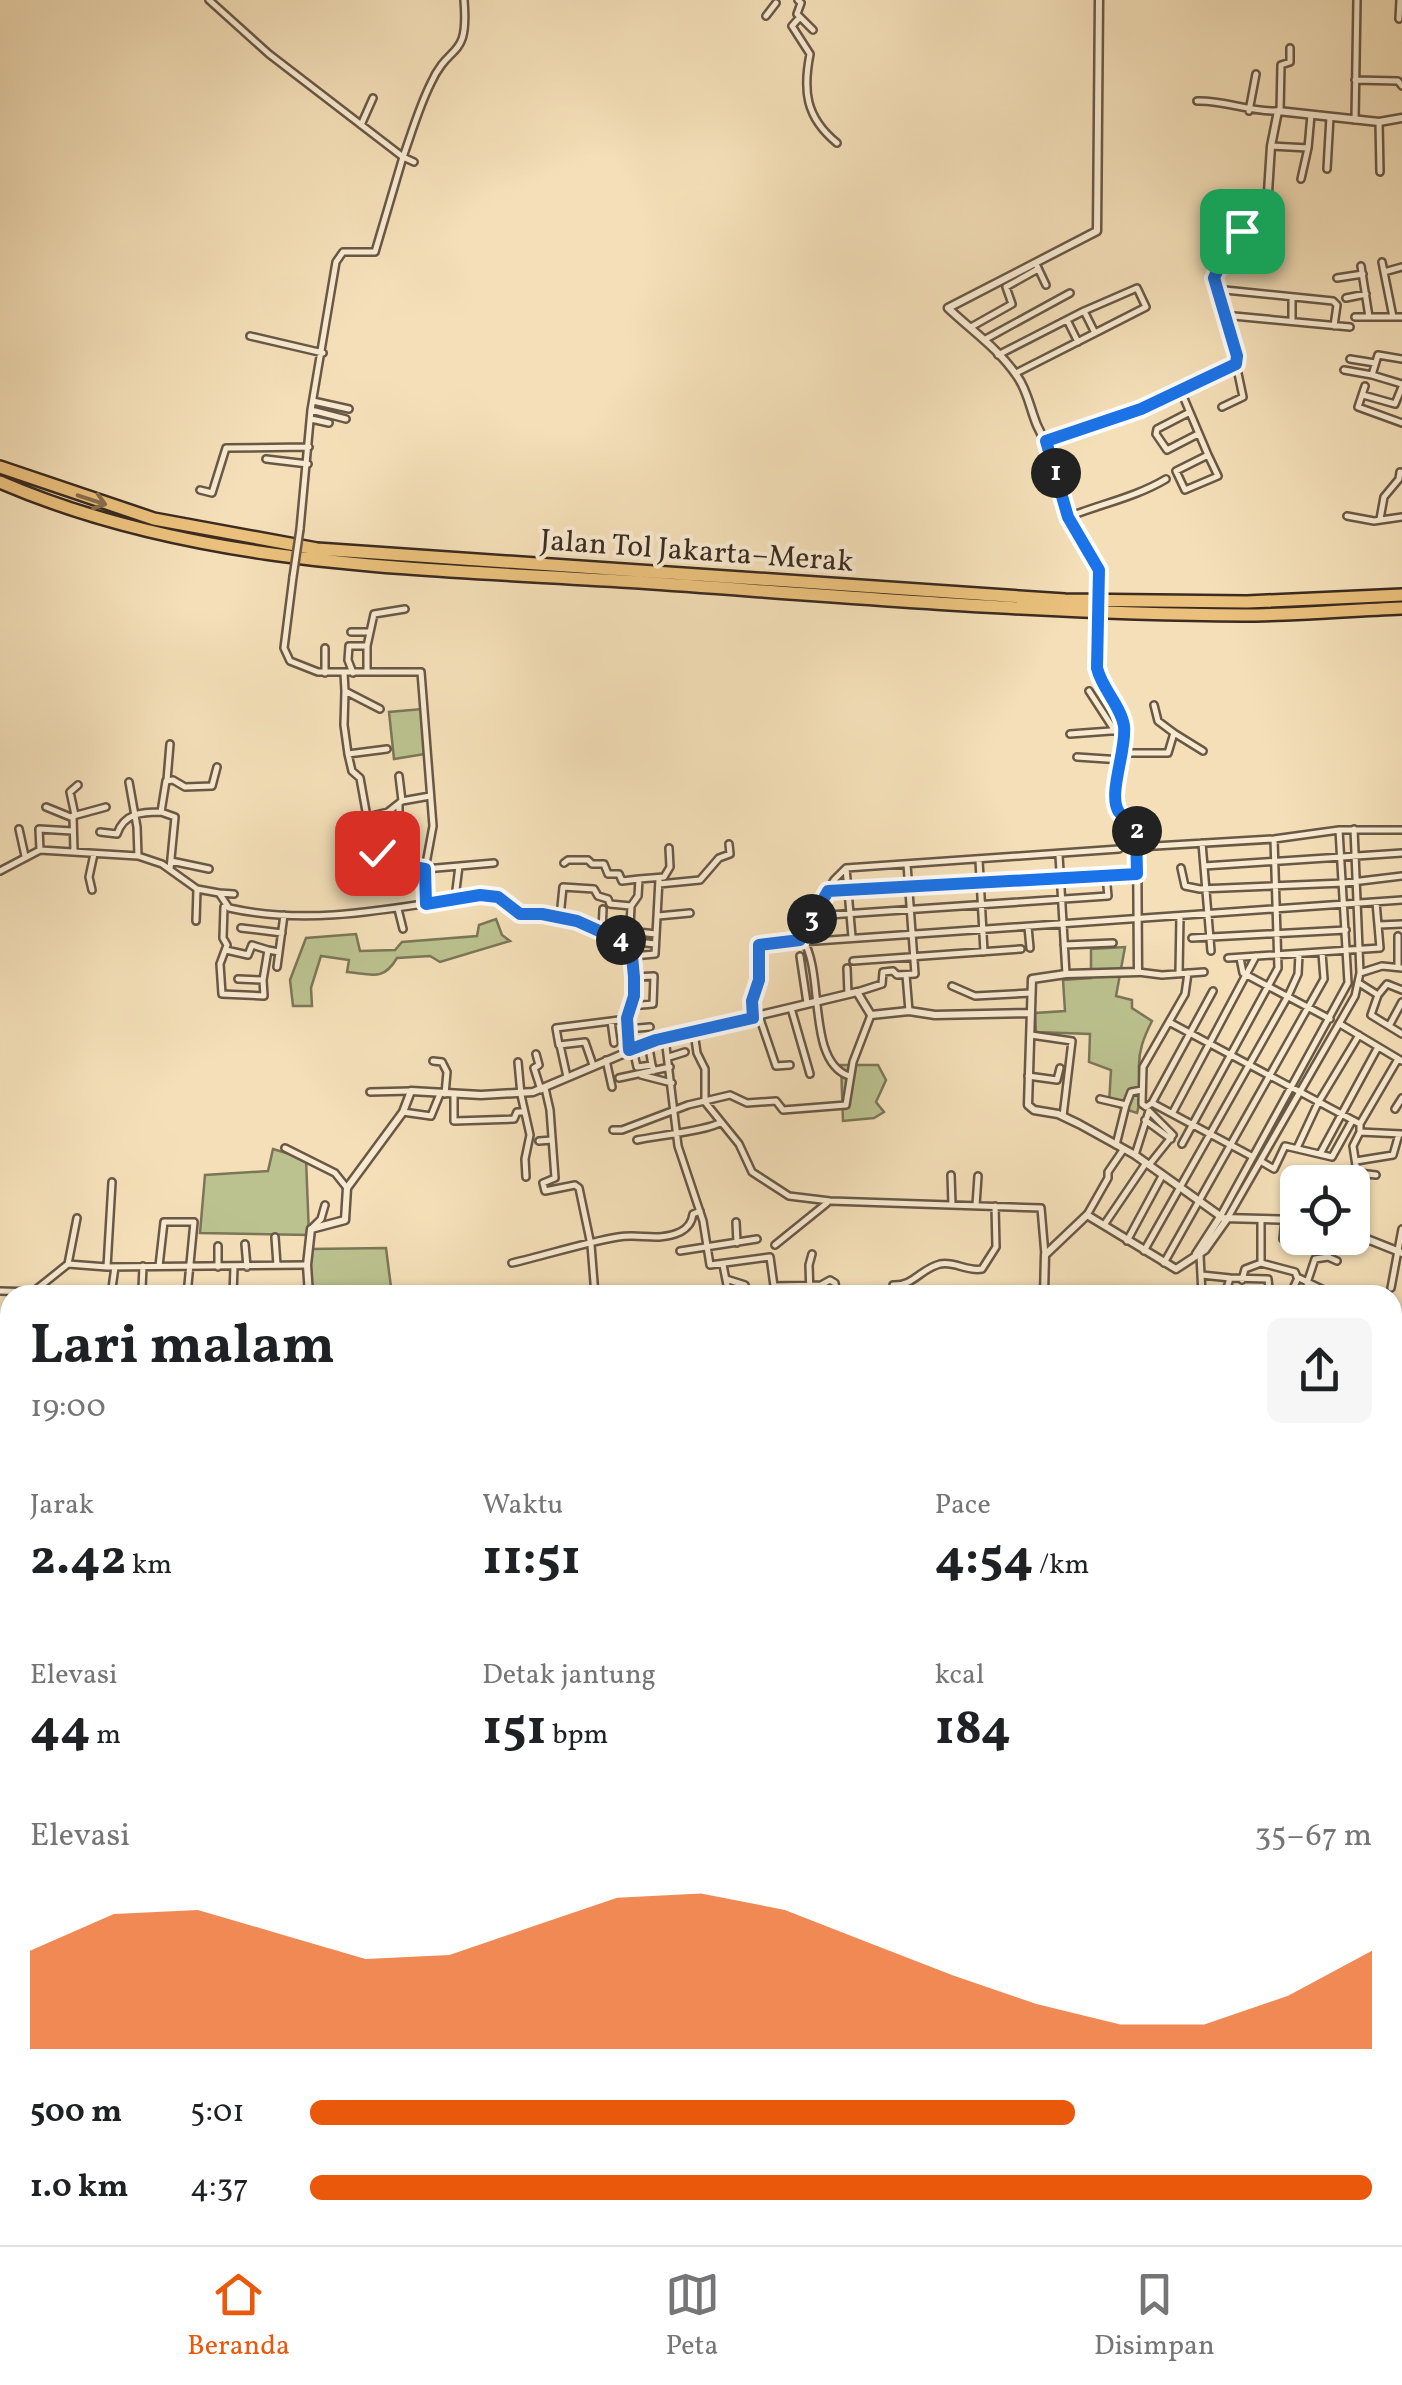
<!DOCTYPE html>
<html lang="id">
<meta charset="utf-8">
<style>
:root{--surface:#fff;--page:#f6f6f6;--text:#202124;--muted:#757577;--line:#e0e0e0;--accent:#ea580c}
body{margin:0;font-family:Vollkorn,serif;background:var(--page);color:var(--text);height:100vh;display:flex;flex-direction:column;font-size:38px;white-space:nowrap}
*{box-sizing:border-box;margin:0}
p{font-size:32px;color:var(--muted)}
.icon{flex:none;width:55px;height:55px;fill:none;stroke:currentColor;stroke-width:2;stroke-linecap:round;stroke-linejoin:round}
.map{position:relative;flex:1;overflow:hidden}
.side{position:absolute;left:0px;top:1285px;width:1402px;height:960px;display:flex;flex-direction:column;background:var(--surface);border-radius:30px 30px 0 0;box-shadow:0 2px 8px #0004}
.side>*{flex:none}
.buttons{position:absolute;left:1280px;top:1165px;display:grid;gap:20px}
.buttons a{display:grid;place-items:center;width:90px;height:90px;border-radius:15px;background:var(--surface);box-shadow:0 2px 8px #0004;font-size:50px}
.pin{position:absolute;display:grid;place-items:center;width:85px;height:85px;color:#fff;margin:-42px;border-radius:20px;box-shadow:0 5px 15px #0006}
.km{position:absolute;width:50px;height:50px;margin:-25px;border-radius:50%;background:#222;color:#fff;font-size:28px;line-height:50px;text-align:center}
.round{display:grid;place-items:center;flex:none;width:105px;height:105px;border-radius:15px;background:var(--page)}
.overview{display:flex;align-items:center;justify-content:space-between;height:170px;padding:0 30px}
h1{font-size:55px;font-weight:700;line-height:75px}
.figures{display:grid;grid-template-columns:repeat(3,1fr);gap:15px;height:170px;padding:10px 30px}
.figures div{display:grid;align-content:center}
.figures b{font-size:50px;font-weight:700}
.figures small{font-size:28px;font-weight:400}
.figures p{font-size:28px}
.chart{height:280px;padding:20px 30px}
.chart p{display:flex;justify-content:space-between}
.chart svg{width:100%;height:180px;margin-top:10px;fill:var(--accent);opacity:.7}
ul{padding:0 30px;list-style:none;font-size:32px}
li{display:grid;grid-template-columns:160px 120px 1fr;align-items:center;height:75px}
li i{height:25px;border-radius:12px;background:var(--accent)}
.tab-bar{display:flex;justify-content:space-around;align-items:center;height:140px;border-top:2px solid var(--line);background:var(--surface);font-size:28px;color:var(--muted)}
.tab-bar a{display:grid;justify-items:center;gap:5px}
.tab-bar .current{color:var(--accent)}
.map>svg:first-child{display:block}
</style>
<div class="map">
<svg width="1402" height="2245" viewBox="0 0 1402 2245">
<rect width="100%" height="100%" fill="#f4dfb8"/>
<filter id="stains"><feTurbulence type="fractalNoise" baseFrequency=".002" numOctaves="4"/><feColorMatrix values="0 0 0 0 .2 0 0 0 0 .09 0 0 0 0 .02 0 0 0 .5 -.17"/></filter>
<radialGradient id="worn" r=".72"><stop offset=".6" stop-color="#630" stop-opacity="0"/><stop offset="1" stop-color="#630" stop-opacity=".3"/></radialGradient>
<path fill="#bbc28f" stroke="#7b7658" stroke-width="2.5" d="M422,709L425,754L394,759L389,712Z
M496,919L502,935L510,941L440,962L430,956L397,958C383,982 371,974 347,972L349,960L321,956L311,988L312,1006H293L290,980L306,938L356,934L360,951L395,950L402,942L477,936L479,925Z
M1125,947L1116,996L1132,1000V1008L1152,1021C1144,1037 1138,1051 1139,1070C1139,1085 1142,1098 1137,1113L1109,1104L1111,1070L1089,1062L1090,1034L1036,1032L1035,1013L1065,1011L1063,980L1091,978V949Z
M841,1065H878L886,1080L876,1102L884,1112L874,1118L843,1121Z
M273,1149L306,1159L309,1235L200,1233L205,1175L268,1171Z
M386,1248L392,1295H309L310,1249Z
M1392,1743L1402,1744V1954H1393Z"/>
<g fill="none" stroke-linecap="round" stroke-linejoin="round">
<g stroke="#695846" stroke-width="10">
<path id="minor" d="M209,0L269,54L403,157L375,252H343L336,262L311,410L300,529
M798,0L801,3L797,14L813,30
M766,16L776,3
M800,17L792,26L810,54C803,90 805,117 837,143
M1399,19L1400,0
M1355,80L1398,81L1402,86
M1197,101C1225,100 1248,112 1278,111
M1249,111L1256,74
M1280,112L1281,65L1290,62V48
M1355,120L1357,0
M1379,122L1380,172
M361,125L373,98
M1271,146L1308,148L1311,115
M414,162L403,157C412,132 419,107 431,83C450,41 469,61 464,0
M1327,169L1330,117
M1301,179L1308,148
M1382,262L1393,317
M1037,266L1046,285
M1361,266L1369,317
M1384,272L1402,267
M1337,278L1363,274
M1215,289L1333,301L1337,305L1334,326
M1292,298V321
M1346,298L1366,294
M1223,315L1350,327
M1355,317H1402
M1067,320L1078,342
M971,327L1012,304L1006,287L1038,269
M250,336L323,353
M984,340L1070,293
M998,355L1084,311
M1350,359L1375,363
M1402,359L1378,355L1372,375L1402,384
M1344,370L1372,375
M1016,373L1095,333L1084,311L1137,288L1146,307L1095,333
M1365,386L1358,407L1402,423
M1180,389L1208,455
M1363,395L1395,404L1402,387
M313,401L349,409
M1222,407L1243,397L1236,364
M311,410L346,419
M1188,413L1157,429L1156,434L1167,450L1198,434
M311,419L329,423
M1208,455L1218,476L1185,490L1176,471Z
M266,459L308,464
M200,490L212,493L226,448L309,447
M1347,516L1374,521L1402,517
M1068,517C1101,504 1136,497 1166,479
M1380,519L1384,497L1399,479L1400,472
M293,577L284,648L290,661L318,672H421L433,826L425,869L426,904
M351,632H370
M367,672V646L374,614L405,609
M325,673V648
M344,673L345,691L380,709
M353,673L348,660L349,646H367
M345,691L344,725L348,754L387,749
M1089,691L1115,731
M1174,733L1203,751
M1070,734L1124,730
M1124,753H1168L1174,733L1158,721L1154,705
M348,754L352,771L360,778L367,817L388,812L402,801L430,796
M1077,757L1122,760
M399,776L402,801
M167,780L170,744
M129,782L137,827L138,856
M46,807L73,818
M75,815L70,792L78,785
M367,817V831L378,841L377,855L373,858L372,873
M386,823L399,821V804
M19,829L25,856
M100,832L117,834C124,813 142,812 161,812
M1202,843L1211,951
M1138,847L1274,839L1339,830H1402
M40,850L39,829L72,831
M74,851L73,816L106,807
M1059,855L1066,974
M979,860L984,952
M171,861L209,869
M564,863L568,860H588L592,864H604L608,874H619L622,881L639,879
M1204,866L1402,853
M846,868L852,937
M1181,868L1185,886L1200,889L1344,883L1402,876
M170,869L175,817L161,812L166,781L173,780L185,787L212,786L217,767
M0,871L40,850L138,856L162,864L197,889L219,893L229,908C314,927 397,907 481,895C504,896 505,911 523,914C531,916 539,914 547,915C575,919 608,928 629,947L634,991L627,1019L629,1050
M352,875L386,872L393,863L425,869L494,863
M659,884L700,880L719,858L730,854L729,844
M92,890L89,877L94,854
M828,891L1137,875
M219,893L234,894
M455,898L459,866
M224,907L223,938L227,945L220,964L222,994L264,996L263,980
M398,909L403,929
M658,916L690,913
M814,916L1108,896L1106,876
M560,917L563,887L594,889L598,896L608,899L610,904L631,906
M196,921L197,889
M1379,925L1402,924
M1028,927L1030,948
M241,928L282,933
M602,931L603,909
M629,931L656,934
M1398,936V966
M1192,938L1346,930
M800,940L834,880L846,868L1119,849
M803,940C825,974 806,1061 849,1076
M629,941L655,944
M1064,945L1113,943
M629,947L631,906L638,896L639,879L664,877L670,867L669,848
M226,950L248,955L252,945L268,950
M633,956L655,954L659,879
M800,956L807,1003
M1228,958L1380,948L1376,902
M1240,958L1243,973L1330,1019
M853,961L1021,949
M277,967L279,952
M847,968L848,994
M1138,972L1162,975L1204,972
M1179,973L1180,916
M1360,973L1382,966L1402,968
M906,975L909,1011
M238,979L263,980L268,950L279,952L284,915
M1359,983L1378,995L1371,1015L1402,1034
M952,986L975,996L1031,993
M1213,991L1152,1103L1253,1157
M857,992L882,984L883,972L893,971L897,975L915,974L907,864
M1378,995L1387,984L1402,990
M630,1006L653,1004L654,976L634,977
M791,1008L810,1074
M759,1016L776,1066L790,1065
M753,1018V1001L759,979V945L1402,900
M611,1021L614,1043
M1169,1022L1360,1124
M1340,1024L1402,1061
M1389,1026L1402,1002
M627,1029L650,1027
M694,1032L697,1053L705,1069V1102
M1031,1035L1072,1041L1063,1116
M665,1038L678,1146L703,1221L710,1265L770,1257L774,1286L821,1285L830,1280L835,1283L837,1295
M648,1043L652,1065
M560,1045L567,1077
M633,1049L637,1067L652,1065L654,1071
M536,1054L539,1065L534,1068L541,1090
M669,1057L685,1052
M606,1060L612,1087
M433,1061L442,1062L447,1072L445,1094
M518,1062L521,1095L530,1135L525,1159L526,1177
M593,1065L585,1042L559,1045L556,1028L627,1019
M641,1075L672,1083
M1028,1076L1057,1080L1060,1068
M619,1078L670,1067
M545,1088L550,1110L555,1178L543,1183L545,1191L575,1185L579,1188L591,1245L595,1295
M370,1092L411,1091
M454,1094V1121L514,1119L517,1112H524
M1100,1099L1126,1105L1116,1145
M705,1102L739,1144L752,1172L789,1196L830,1201L1041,1208L1045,1255
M1152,1103L1146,1107L1142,1104L1143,1067L1185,994L1188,973
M1126,1105L1131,1092L1142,1090
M1395,1109L1402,1098
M403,1112L431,1116L440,1094
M1173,1112L1256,956
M1145,1120L1171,1139
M613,1130H622L688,1105L730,1095L747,1103L776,1101L783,1110L846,1105L853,1062L871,1015
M1360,1132L1402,1134
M637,1140C656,1136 711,1130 721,1122
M539,1141L552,1140
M1182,1144L1278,968L1274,839
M285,1148L335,1173L347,1188
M1297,1148L1318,1103L1359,1035
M1320,1154L1378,1047
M1135,1155L1149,1111L1173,1135L1149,1165
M1356,1161L1393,1155L1399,1134
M1262,1162L1274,1169L1285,1146L1332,1157L1352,1121
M1359,1173L1376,1175
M951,1175L952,1205
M976,1205L978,1176
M1087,1215L1108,1178V1172L1123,1150
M1220,1217L1348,983L1339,830
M1227,1219L1355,996L1360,973L1354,829
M736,1222L737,1243
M1104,1225L1146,1163
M313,1227L321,1219L325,1205
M1358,1236L1361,1198L1353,1146L1360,1132V1124L1398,1059
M275,1237L277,1265
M1332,1238L1328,1257L1337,1261
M1283,1239L1285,1219
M1127,1241L1162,1176
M245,1244L247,1267
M775,1245L827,1203
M680,1251L757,1239
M1144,1251L1288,996L1298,974L1299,954
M1200,1255L1202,1295
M512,1263C547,1255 583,1243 618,1237C639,1233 659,1242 680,1232C688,1228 692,1222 693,1214L700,1211
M1164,1263L1324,979L1322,953
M1261,1263L1295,1272L1297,1277L1328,1292L1343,1295
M68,1264L77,1218
M723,1265L729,1295
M159,1266L164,1222H194L187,1295
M107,1267L112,1182
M218,1267V1246
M1202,1275L1230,1278L1225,1295
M1230,1278L1268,1279L1269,1289
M726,1279L745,1285L747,1295
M1242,1280L1245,1269L1261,1263V1219
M1307,1283L1315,1259L1328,1257
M893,1285C914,1286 920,1269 940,1264C955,1261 967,1272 982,1269L996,1247L995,1206
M40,1288L61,1295
M1391,1288L1402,1229
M142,1289L143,1266
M0,1291L33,1292L68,1264L107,1267L307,1265
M837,1293L881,1291
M111,1295L115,1267
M233,1295L234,1267
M810,1295L809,1265L812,1254
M1263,1295L1269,1289L1291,1295
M1290,1295L1298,1278
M1392,1325H1399L1401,1341
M1392,1382L1402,1384
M1402,1403V1421
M1392,1585L1402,1587
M1392,1618L1402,1617
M1392,1798L1402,1800
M1400,1980L1401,1998
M1392,2020L1402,2019
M1392,2039H1402
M1392,2062L1402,2061
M1392,2083L1402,2077
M1279,2235V2245
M372,2245V2235
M574,2245V2235
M824,2245L825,2235
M1308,2245V2235"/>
</g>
<g stroke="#695846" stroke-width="11">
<path id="tertiary" d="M1099,0L1097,231L948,308C971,330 999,349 1017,376C1031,395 1031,422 1046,441L1068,517L1096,564L1100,580
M1046,441L1141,409L1237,362C1232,322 1202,293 1224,253C1234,235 1241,231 1262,227L1266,223L1271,146L1278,111L1379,122L1402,118
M1097,638V669L1101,682L1124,725V753L1114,800L1119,812L1137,830L1138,972L1066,974L1032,979L1028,1105L1034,1110L1058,1114L1079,1124L1135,1155L1223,1218L1298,1220
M1352,1233L1402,1253
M1196,1254L1220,1217
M309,1295L307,1265L311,1229L345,1220L347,1188L403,1112L411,1091L481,1095L533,1092L656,1040L857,992L871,1015L909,1011L935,1015L1031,1013
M1044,1295L1045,1255L1087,1215L1176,1269L1205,1250L1227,1219
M0,1343L10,1345
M1392,1490L1402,1481
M1392,1529L1402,1531
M0,1722H10
M0,2124L10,2125
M170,2245V2235
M1104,2245L1108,2235
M1357,2245V2235"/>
</g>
<g stroke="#3b2b20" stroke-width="16">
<path id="motorway" d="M0,467L154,519L317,549L1065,600L1247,602L1402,595
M0,482C201,569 425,568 639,582C840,596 1042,614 1243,615C1296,615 1349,610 1402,608"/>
</g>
<use href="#minor" stroke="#f8ead1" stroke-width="5"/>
<use href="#tertiary" stroke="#f8ead1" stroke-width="6"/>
<use href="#motorway" stroke="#eac07c" stroke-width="11"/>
<g stroke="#695846" stroke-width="10" stroke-linecap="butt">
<path id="minor-bridge" d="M293,577L300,529"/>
</g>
<g stroke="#695846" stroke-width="11" stroke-linecap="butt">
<path id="tertiary-bridge" d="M1097,638L1100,580"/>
</g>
<use href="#minor-bridge" stroke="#f8ead1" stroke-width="5"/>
<use href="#tertiary-bridge" stroke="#f8ead1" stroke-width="6"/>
</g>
<defs><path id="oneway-shaft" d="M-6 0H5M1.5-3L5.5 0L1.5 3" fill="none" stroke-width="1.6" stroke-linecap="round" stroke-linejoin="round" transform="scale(2.5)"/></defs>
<use stroke="#8a6e49" href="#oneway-shaft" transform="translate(92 500) rotate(18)"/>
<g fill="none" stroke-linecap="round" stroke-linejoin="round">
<g stroke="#fff" stroke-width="20">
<path id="route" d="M377,853L372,858V873L387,872L392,863L425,869L426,904L480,895L498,897L520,914H542L577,921L626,943L632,956L634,977V996L627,1018L629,1050L656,1040L753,1018L752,1001L759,980V945L800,940L828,891L1137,874L1136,828C1131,822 1124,818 1119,812C1107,795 1127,750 1124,726C1121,706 1102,689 1097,668L1099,570L1068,517L1046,441L1141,409L1236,364L1237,356L1214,278L1231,240L1242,231"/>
</g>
<use href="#route" stroke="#1a73e8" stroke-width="12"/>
</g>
<g text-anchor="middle" stroke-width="8" stroke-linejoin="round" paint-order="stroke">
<g font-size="30" fill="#3b2b20" stroke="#f8ead1">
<text transform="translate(697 550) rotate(4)" y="10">Jalan Tol Jakarta–Merak</text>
</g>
</g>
<rect width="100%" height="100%" filter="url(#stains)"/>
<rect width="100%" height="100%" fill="url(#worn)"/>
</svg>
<div class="buttons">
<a><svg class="icon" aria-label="locate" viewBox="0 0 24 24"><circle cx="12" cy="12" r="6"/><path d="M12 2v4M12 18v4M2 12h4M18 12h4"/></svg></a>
</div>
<div class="pin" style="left:1242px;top:231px;background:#1e9e55"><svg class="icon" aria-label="arrive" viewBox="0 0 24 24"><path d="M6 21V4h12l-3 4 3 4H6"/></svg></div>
<div class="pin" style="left:377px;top:853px;background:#d93025"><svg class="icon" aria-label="check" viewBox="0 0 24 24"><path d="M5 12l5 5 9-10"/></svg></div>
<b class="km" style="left:1056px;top:473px">1</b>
<b class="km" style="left:1137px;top:831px">2</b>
<b class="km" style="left:812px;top:919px">3</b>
<b class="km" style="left:621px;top:940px">4</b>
<section class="side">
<div class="overview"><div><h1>Lari malam</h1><p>19:00</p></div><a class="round"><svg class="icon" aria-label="share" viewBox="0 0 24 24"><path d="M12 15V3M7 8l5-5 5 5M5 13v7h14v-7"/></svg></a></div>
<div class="figures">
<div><p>Jarak</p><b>2.42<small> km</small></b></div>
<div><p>Waktu</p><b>11:51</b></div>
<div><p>Pace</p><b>4:54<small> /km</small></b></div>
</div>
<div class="figures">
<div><p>Elevasi</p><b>44<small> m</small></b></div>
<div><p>Detak jantung</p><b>151<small> bpm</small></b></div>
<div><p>kcal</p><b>184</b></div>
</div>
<div class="chart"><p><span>Elevasi</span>35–67 m</p>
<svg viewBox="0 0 160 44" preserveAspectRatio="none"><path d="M0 44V20L10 11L20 10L30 16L40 22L50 21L60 14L70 7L80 6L90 10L100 18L110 26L120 33L130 38L140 38L150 31L160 20V44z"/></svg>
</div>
<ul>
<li><b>500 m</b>5:01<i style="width:72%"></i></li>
<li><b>1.0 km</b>4:37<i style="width:100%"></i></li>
</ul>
</section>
</div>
<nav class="tab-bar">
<a class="current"><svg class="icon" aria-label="home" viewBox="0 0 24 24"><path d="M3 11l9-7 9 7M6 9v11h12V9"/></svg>Beranda</a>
<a><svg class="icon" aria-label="map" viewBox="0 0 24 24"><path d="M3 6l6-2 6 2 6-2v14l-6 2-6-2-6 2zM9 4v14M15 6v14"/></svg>Peta</a>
<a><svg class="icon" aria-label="saved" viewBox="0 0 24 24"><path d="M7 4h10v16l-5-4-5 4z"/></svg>Disimpan</a>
</nav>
